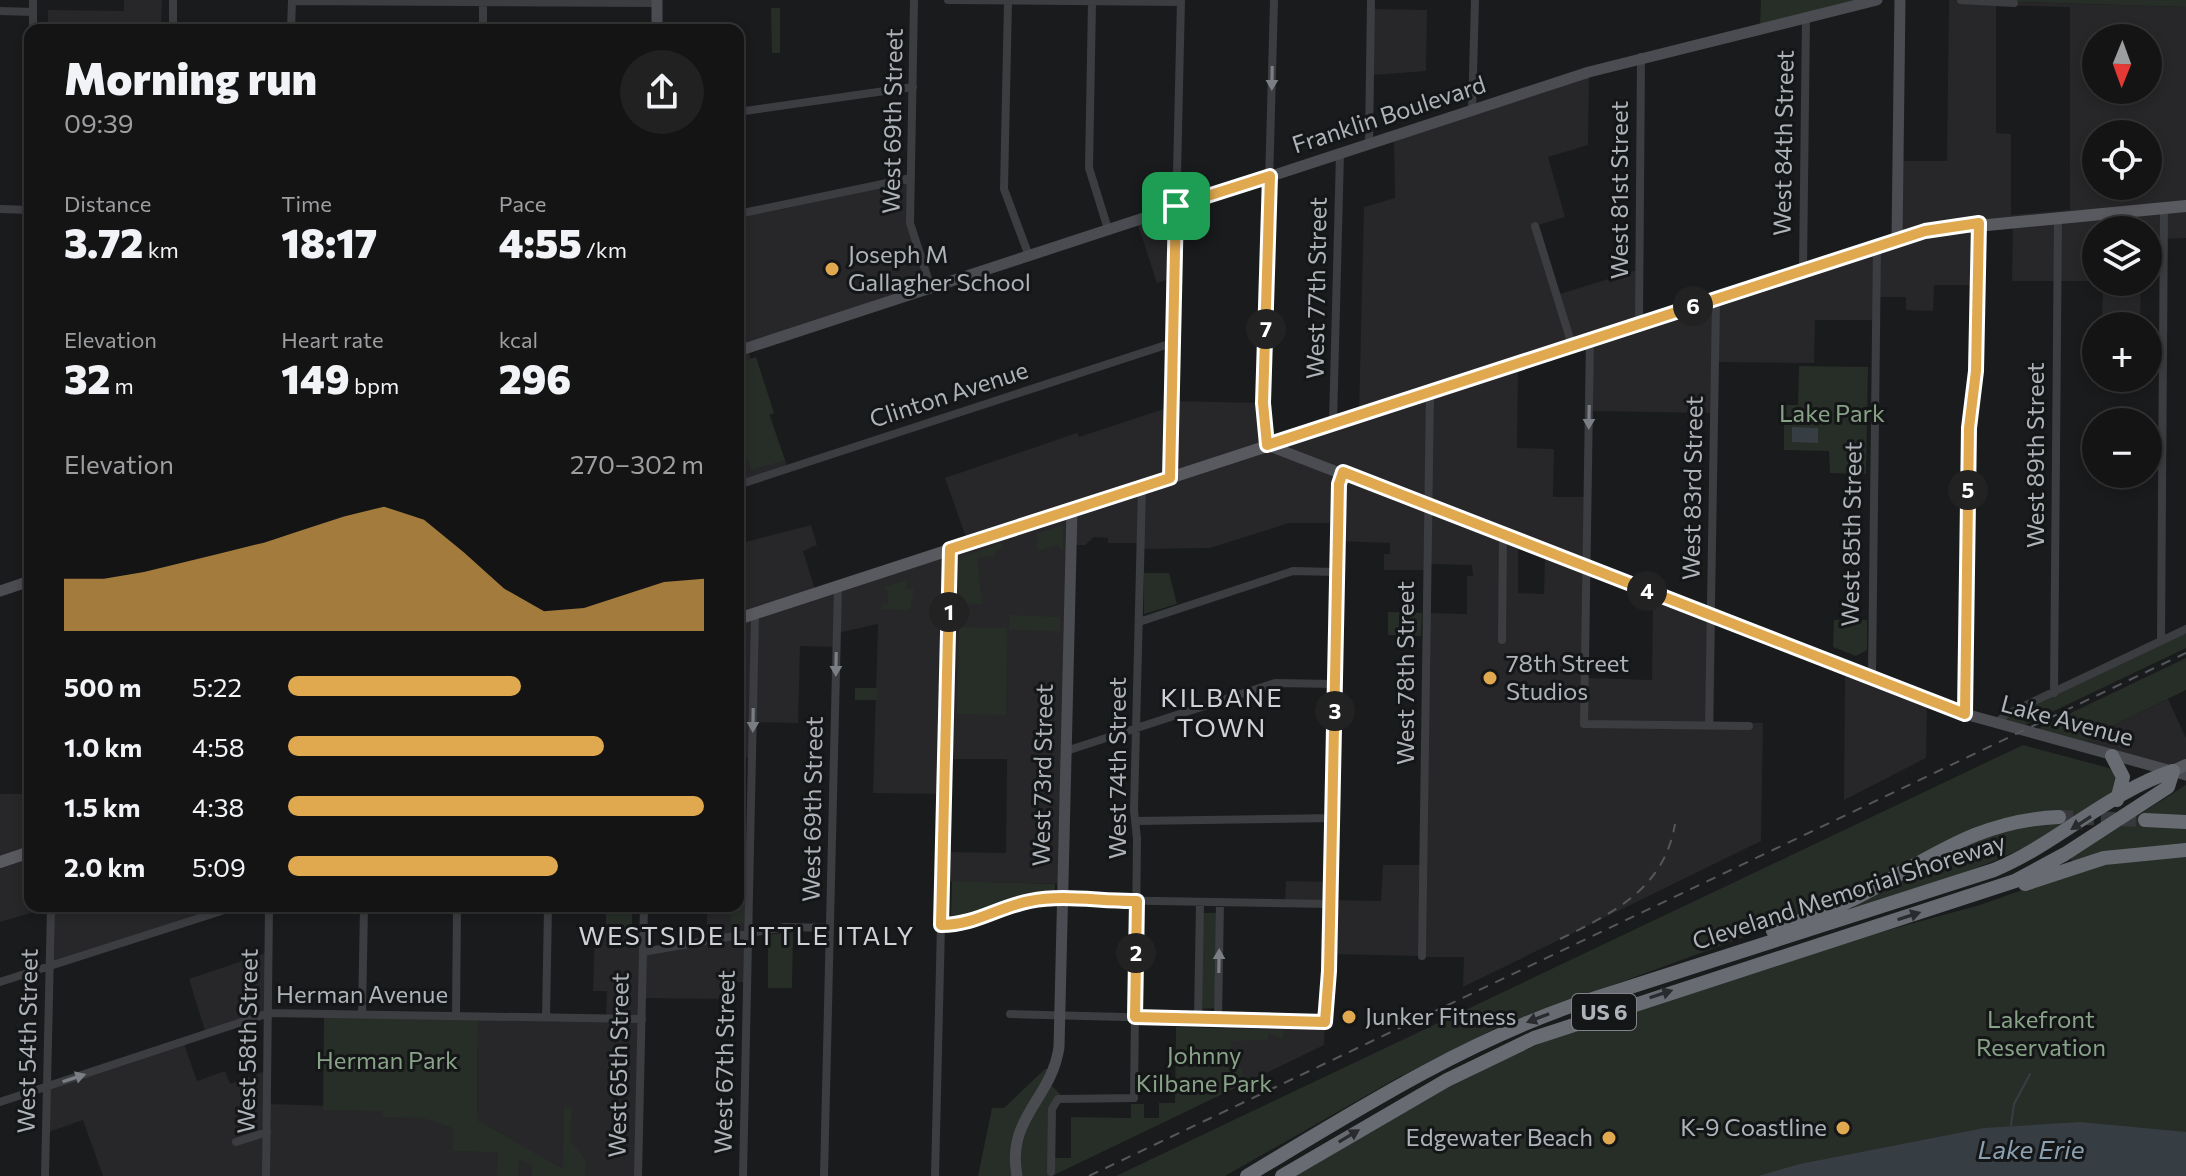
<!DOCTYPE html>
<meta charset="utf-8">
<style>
:root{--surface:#141415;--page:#212122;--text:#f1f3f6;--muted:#9d9ea0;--line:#333334;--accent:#e0a94f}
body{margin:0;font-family:Commissioner,sans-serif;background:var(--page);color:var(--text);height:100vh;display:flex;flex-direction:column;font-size:30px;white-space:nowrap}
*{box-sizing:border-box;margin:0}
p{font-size:26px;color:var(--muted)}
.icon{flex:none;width:44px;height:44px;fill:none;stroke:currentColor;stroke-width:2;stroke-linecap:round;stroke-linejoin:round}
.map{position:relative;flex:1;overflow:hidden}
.details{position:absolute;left:24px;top:24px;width:720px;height:888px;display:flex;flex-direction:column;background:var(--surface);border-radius:16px;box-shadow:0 4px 12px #0003,0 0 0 2px var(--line)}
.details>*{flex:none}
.needle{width:52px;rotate:181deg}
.controls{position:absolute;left:2082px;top:24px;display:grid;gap:16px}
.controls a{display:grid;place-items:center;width:80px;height:80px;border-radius:50%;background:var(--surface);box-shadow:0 4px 12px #0003,0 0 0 2px var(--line);font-size:40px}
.pin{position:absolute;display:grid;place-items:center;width:68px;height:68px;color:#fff;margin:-34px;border-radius:16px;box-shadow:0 4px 12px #0006}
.km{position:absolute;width:40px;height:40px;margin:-20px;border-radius:50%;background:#222;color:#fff;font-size:22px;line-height:40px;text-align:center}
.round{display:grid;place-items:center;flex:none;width:84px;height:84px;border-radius:42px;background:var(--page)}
.overview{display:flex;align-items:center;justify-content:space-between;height:136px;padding:0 40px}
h1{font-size:44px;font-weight:800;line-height:60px}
.metrics{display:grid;grid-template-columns:repeat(3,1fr);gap:12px;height:136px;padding:8px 40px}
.metrics div{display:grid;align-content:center}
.metrics b{font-size:40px;font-weight:800}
.metrics small{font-size:22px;font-weight:400}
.metrics p{font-size:22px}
.chart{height:224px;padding:16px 40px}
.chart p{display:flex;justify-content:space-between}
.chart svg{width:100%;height:144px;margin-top:8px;fill:var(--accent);opacity:.7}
ul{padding:0 40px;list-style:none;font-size:26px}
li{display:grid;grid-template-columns:128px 96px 1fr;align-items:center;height:60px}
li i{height:20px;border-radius:10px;background:var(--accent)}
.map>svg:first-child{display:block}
</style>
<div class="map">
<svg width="2186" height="1176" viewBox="0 0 2186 1176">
<rect width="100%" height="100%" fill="#1a1b1c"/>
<path fill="#272729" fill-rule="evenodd" d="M124,0H162L161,30H48V10L124,11Z
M1949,0L2186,7V238L2164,239V276H2148V230H2096V281H2012L2013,221L1979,223L1977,285H1934L1933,311L1906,310V297H1877L1876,320H1815L1814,363L1715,362L1714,413L1589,411L1590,340L1518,363L1517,448L1554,449L1553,497H1587L1586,567L1518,542V593L1544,594L1545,553L1589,570L1588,678L1652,680L1653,596L1715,623L1714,722L1763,723L1761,841L1463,987L1464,957H1426L1428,613L1467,614V576H1473L1472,565L1429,564L1428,506L1427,570H1384V554H1390V543L1338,541V523H1289L1210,548L1140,549V543H1108V538L1094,537L1085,545H1071L1063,884L942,881L943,852L1006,853L1007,759H945L944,794L873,793L878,624L837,633L836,647L800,646L798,723L754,722L753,758L738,757V544L811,525L817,545L803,551L816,593L968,543L945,478L1077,433L1079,437L1170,407L1171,401L1263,403L1265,441L1359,415L1364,207L1395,198L1394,136L1589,72L1588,145L1548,157L1565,217L1535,226L1557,295L1640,269L1639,323L1897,240L1898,161H1947ZM1996,5L2070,7V210L2011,215V134L1996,133ZM2096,38H2148V90H2096ZM2096,134H2148V186H2096Z
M1374,9L1427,10L1426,71L1373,75Z
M911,178L910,223L931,288L747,348L788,469L738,485V214Z
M1176,206L1174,278L1157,283L1136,219Z
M2103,282H2141L2140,321L2102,320Z
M1845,671L1927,706L1926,758L1844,800Z
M2168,699L2186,738V775L2083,748L2092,736Z
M0,794H30V906H237L51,966V907L0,922Z
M1383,865H1424L1422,956L1330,954V904L1285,903L1286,881L1331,882V900L1381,901Z
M738,888H749L747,982H728V999L642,998L638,1176H103L83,1120L46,1133V1087L183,1041L197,1081L225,1071L230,1084L268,1070V1104L477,1110L478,1017L606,1019L607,991H593L595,929L643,930V951L707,941V906H738Z
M269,952V1013L206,1034L189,979Z
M1225,1019L1325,1022L1324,1045L1258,1077L1242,1076L1230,1065V1029H1224Z"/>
<path fill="#272e27" d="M1761,0H1877L1760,28Z
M1961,0H2186V7Z
M771,8H780V53H772Z
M756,357L774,413L769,415L785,460L752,470L743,450L738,363Z
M1799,366L1868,367L1866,474L1830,473L1829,451L1784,450V405H1798Z
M1063,525V550L1057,545L1038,551L1036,534Z
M1002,543L1003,549L995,550V556L977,557L982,604L957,603L958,558Z
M1144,573H1169L1177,604L1144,614Z
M907,580L906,589H914L910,610L882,609L883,602L888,605V592L883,587Z
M1388,612L1422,613L1421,636L1388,635Z
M1010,615L1060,617V631L1009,630Z
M1834,620H1867V650L1856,656L1833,647Z
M959,627L1007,628L1006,715L957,714Z
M2186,629V648L2014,730L1995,725L2005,715Z
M2186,658V690L2092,736L2083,748L2027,734Z
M855,688H877V700H855Z
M2023,745L2109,768L2117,775L2116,788C2041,853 1948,879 1854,908L1852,903C1919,865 1980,824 2059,820V812L2007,818L1967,831L1822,909L1500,1026L1399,1077L1225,1176H1116Z
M2186,785V846L2073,863L2070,858Z
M2186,854V1176H1295L1469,1075L1560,1035L1870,935L1980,905L2095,864Z
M952,881L1055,884V892C1015,891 988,917 951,917Z
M738,894H744V923L731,925V906H738Z
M606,910L632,911V928H606Z
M1199,913H1220L1218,1008L1198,1009Z
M793,932L792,988H768V935Z
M324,1014L478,1017L477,1120L563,1169L564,1107H572L571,1142L586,1161L585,1176H532V1165L519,1159L518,1176H497L498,1152L453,1151V1128L422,1118L383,1117L382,1111L323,1110Z
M1176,1027L1283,1030V1039L1269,1033L1268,1040L1231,1041L1230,1065L1242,1069V1076L1258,1077L1052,1176H978L992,1108H1004L1045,1069H1054L1048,1082L1063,1097L1056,1102L1052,1158H1071V1117L1131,1118V1104H1144V1118H1159V1103H1175Z"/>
<path fill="#363e44" d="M1792,427L1818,428V443L1792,442Z
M2080,1122L2186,1132V1176H1758L1800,1164L1984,1128Z"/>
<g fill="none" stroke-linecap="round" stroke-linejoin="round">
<path stroke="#363e44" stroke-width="2" d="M2011,1125L2014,1104L2030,1074"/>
<path stroke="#38393c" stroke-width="14" stroke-dasharray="14 7" stroke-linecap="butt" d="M2059,817L2145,820"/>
<path stroke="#3c3d41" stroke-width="8" d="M173,0V30
M914,0L910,223L931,288
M948,0L1181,2
M1961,0L2014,3
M292,1L657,3
M1008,1L1004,189L1029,256
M1092,1L1089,168L1108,229
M0,11L33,12
M33,30V0
M291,30L292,0
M483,30V0
M738,112L913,87
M1472,112L1475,0
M1369,143L1371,0
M30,187V241
M0,209L30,210
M738,214L911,178
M1535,226L1572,345
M1803,270L1806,17
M1639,323L1641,57
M1590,339L1584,724L1749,726
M1333,423L1340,153
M1267,445L1263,403L1274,0
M1170,478L1181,0
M738,485L1172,343
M1139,622L1293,571L1338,572
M1502,640L1503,536
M2161,641L2164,208
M1872,677L1877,247
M2054,693L2058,217
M1965,714L1969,428L1976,371L1979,224
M1996,724L2005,715L2186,629
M1709,726L1716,299
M1066,751L1275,683L1336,684
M1136,821L1333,818
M27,853L30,531
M941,925C978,925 1005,904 1041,899L1330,904
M643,952L785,927L830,928
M1422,956L1430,391
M0,982L237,906
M1010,1014L1325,1022L1329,971L1339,484L1343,472
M362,1015L364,906
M456,1016L457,906
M546,1018L548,906
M1198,1019L1200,902
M1218,1019L1220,902
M0,1102L269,1013L642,1019
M236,1142L267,1132
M1051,1172L1052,1109L1058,1099L1134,1098L1137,839L1134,810L1142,487
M45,1176L51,906
M266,1176L269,906
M638,1176L644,906
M743,1176L755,614
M824,1176L838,586
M935,1176L950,549"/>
<path stroke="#4a4c51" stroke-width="11" d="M657,30V0
M1897,240L1900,0
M738,351L1589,72L1877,0
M1267,445L1965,714L2186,775
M0,591L30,581
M1017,1176C1006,1117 1052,1099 1059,1047L1072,509"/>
<path stroke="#585a60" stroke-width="12" d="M738,619L1925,231L2186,206
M2173,771L2186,765
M0,862L30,852"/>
<path stroke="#686b71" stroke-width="14" d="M2112,756L2123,777L2117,800
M2145,820L2186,822
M2025,884L2104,858L2186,850
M1773,931C1804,920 1835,909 1865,893C1933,857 1979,820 2059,817
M1247,1176C1352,1113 1455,1047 1571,1006L1994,870C2057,844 2108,792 2173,771
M1282,1176L1447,1080L1534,1038L2015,881L2065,854L2168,787L2173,771"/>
<path stroke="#55575c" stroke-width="2" stroke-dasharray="10 8" stroke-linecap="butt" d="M1560,939C1613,913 1664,889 1675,824
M1089,1176L2186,653"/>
</g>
<defs><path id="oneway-solid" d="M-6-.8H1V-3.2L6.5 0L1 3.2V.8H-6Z" transform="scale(2)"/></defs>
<g fill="#7b7e84">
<use href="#oneway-solid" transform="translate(1272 78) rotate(91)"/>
<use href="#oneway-solid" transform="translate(1589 417) rotate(91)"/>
<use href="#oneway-solid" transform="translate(836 664) rotate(91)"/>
<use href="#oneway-solid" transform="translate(753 720) rotate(91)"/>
<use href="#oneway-solid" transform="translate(1219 961) rotate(-89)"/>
<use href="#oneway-solid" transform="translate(74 1078) rotate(-18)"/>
</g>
<g fill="#2a2b2e">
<use href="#oneway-solid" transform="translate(2081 823) rotate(147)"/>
<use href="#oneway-solid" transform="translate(1909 916) rotate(-18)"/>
<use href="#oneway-solid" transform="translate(1661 994) rotate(-18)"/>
<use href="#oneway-solid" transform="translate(1538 1018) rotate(159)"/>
<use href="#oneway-solid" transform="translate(1349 1136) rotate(-31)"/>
</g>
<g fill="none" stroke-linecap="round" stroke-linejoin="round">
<g stroke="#fff" stroke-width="16">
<path id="route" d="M1270,176L1263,403L1267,445L1925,231L1979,223L1976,371L1969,428L1965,714L1343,472L1339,484L1329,971L1325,1022L1135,1017L1137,901C1102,902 1065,894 1030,901C998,907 975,925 941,925L950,549L1170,478L1176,206Z"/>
</g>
<use href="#route" stroke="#e0a94f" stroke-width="10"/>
</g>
<g fill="#e0a94f" stroke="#151617" stroke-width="3">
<circle cx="832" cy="269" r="8"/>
<circle cx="1490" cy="678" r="8"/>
<circle cx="1349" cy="1017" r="8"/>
<circle cx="1843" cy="1128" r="8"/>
<circle cx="1609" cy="1138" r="8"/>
</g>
<g text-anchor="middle" stroke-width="6" stroke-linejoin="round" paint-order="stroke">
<rect fill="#151617" stroke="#808489" stroke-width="2" x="1572" y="994" width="64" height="36" rx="6"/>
<g font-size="22" font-weight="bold" fill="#aeb3ba">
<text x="1604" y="1020">US 6</text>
</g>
<g font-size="24" fill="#aeb3ba" stroke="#151617">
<text transform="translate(1389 115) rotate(-18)" y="8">Franklin Boulevard</text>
<text transform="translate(893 121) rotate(-89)" y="8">West 69th Street</text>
<text transform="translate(1784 143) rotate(-89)" y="8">West 84th Street</text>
<text transform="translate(1620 190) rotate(-90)" y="8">West 81st Street</text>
<text transform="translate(1317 288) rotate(-89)" y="8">West 77th Street</text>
<text transform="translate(949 395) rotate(-18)" y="8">Clinton Avenue</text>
<text transform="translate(2036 455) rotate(-90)" y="8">West 89th Street</text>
<text transform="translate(1693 488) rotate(-89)" y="8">West 83rd Street</text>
<text transform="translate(1852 534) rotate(-89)" y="8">West 85th Street</text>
<text transform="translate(1406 673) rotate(-90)" y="8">West 78th Street</text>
<text transform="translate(2067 721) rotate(15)" y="8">Lake Avenue</text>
<text transform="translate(1118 768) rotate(-90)" y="8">West 74th Street</text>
<text transform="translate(1043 775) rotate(-89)" y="8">West 73rd Street</text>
<text transform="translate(813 809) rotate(-89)" y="8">West 69th Street</text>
<text transform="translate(1849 892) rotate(-18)" y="8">Cleveland Memorial Shoreway</text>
<text x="362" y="1003">Herman Avenue</text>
<text transform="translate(28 1041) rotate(-89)" y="8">West 54th Street</text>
<text transform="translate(248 1041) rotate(-89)" y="8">West 58th Street</text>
<text transform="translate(725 1062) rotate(-89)" y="8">West 67th Street</text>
<text transform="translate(619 1065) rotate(-89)" y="8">West 65th Street</text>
</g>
<g font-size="24" fill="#aeb3ba" stroke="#151617" text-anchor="start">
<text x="848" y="263">Joseph M<tspan x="848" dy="28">Gallagher School</tspan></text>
<text x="1506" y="672">78th Street<tspan x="1506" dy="28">Studios</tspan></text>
<text x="1365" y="1025">Junker Fitness</text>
<text x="1827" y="1136" text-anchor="end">K-9 Coastline</text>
<text x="1593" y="1146" text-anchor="end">Edgewater Beach</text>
</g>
<g font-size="24" fill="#88a388" stroke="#151617">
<text x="1832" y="422">Lake Park</text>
<text x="2041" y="1028">Lakefront<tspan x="2041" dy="28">Reservation</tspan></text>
<text x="1204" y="1064">Johnny<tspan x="1204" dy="28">Kilbane Park</tspan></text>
<text x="387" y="1069">Herman Park</text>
</g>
<g font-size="26" letter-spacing="2" fill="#cfd1d7" stroke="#151617">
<text x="1222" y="707">KILBANE<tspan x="1222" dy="30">TOWN</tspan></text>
<text x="747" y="945">WESTSIDE LITTLE ITALY</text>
</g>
<g font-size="26" font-style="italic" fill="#8aa0b1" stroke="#151617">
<text x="2031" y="1159">Lake Erie</text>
</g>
</g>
</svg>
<div class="controls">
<a><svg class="needle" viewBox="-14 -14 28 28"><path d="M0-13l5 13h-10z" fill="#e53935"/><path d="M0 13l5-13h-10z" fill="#9d9ea0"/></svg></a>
<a><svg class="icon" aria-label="locate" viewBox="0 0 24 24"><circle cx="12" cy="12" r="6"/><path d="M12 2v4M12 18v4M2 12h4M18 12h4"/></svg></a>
<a><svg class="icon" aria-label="layers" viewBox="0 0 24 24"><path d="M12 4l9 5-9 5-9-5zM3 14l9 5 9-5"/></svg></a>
<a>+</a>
<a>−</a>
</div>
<div class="pin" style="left:1176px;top:206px;background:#1e9e55"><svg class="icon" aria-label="arrive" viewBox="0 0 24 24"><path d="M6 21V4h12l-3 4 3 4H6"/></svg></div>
<b class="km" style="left:949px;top:612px">1</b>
<b class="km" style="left:1136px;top:953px">2</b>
<b class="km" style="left:1335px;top:711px">3</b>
<b class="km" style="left:1647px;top:591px">4</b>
<b class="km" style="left:1968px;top:490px">5</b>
<b class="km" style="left:1693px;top:306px">6</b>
<b class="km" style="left:1266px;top:329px">7</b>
<section class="details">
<div class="overview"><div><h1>Morning run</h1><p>09:39</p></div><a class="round"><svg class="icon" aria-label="share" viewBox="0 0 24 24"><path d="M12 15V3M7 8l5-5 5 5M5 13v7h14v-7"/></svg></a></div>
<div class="metrics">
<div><p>Distance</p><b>3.72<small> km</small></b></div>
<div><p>Time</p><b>18:17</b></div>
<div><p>Pace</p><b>4:55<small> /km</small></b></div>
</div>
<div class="metrics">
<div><p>Elevation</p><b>32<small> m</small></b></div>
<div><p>Heart rate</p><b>149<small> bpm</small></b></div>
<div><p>kcal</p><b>296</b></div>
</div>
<div class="chart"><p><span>Elevation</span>270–302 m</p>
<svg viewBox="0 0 160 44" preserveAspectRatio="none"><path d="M0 44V28L10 28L20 26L30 23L40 20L50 17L60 13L70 9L80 6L90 10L100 20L110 31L120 38L130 37L140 33L150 29L160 28V44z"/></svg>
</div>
<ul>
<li><b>500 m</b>5:22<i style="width:56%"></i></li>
<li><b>1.0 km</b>4:58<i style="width:76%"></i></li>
<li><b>1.5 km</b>4:38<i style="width:100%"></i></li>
<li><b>2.0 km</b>5:09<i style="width:65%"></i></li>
</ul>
</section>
</div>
